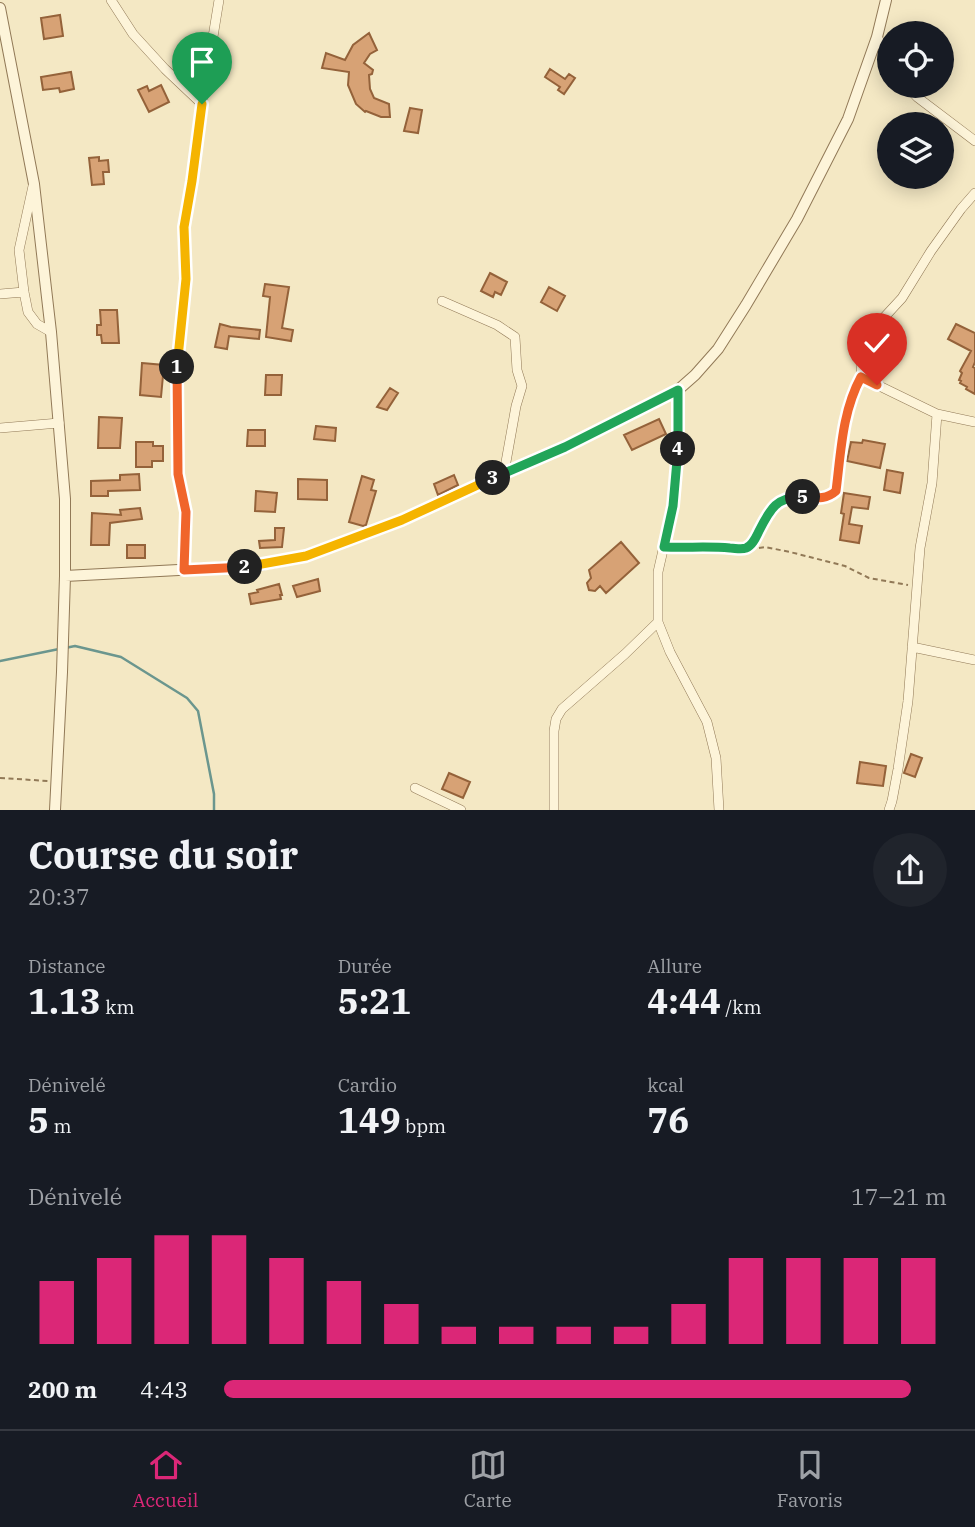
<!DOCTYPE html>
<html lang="fr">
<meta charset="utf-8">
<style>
:root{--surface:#171b24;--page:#20242c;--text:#f1f3f6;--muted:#9ea1a6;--line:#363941;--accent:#db2777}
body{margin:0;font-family:"IBM Plex Serif",serif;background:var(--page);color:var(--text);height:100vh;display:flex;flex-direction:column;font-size:26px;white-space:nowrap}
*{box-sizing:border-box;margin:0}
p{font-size:23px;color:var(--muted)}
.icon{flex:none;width:38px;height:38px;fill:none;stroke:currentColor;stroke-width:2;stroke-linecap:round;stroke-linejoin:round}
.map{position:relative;height:810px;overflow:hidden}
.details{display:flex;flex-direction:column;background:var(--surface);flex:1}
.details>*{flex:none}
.buttons{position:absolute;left:877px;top:21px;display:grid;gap:14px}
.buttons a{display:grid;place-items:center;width:77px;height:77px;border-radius:50%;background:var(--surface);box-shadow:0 4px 18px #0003;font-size:35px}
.pin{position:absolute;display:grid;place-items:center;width:60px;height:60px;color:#fff;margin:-72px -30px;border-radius:50% 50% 50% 0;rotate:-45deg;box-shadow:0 0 7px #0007}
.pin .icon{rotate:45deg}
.km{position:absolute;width:35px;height:35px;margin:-18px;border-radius:50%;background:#222;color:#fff;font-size:19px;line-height:35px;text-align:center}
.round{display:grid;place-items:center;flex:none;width:74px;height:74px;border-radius:37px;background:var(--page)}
.head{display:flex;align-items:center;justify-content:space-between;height:119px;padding:0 28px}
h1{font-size:38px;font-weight:800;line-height:52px}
.metrics{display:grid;grid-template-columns:repeat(3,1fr);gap:10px;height:119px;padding:7px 28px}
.metrics div{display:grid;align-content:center}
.metrics b{font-size:35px;font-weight:800}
.metrics small{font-size:19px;font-weight:400}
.metrics p{font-size:19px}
.chart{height:196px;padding:14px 28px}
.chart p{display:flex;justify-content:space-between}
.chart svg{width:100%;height:126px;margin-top:7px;stroke:var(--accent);stroke-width:6}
ul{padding:0 28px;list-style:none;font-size:23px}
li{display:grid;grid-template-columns:112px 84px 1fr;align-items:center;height:52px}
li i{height:18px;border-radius:9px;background:var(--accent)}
.tab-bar{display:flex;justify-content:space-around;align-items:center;height:98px;border-top:2px solid var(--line);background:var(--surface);font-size:19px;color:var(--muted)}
.tab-bar a{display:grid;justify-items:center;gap:4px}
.tab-bar .selected{color:var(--accent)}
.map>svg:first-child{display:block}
</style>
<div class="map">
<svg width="975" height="810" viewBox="0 0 975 810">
<rect width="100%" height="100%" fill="#f4e8c4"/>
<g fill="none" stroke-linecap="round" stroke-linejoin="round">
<path stroke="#6b968e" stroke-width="2.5" d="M65,648L75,646L121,657L187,698L198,711L214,794V810
M0,661L59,649"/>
</g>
<path fill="#d7a275" stroke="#94623a" stroke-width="2" d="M60,15L63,36L44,39L41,18Z
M369,33L377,50L370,54L364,63L373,70L372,74L369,75L370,89L374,98L389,104L390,117H381L366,111L365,112L356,104L348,85L349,72L322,68L326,53L345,60L353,45Z
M550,69L565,79L569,74L575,78L564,94L558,90L560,87L545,77Z
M71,72L74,89L60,92L59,88L43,90L41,77Z
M161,85L169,102L149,112L138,90L147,86L149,91Z
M410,108L422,110L418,133L404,131Z
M99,157V161L108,160L109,172H103L104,184L92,185L89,158Z
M490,273L507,282L501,295L495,292L493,297L481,291Z
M265,284L289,287L282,328L293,330L291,341L266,337L270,297L263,296Z
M549,287L565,296L557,311L541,302Z
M100,310H117L119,343H102L101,335H97V325H101Z
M220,324L231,327L260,330L259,339L229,336L227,349L215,347Z
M956,324L975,333V362L973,367L975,368V394L966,389L967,387L960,383L961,381L959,380L962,373L960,371L971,351L948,339Z
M142,363L164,365L161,397L140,395Z
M266,375H282L281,395H265Z
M390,388L398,393L387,410L377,407Z
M99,417L122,418L120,448H98Z
M659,419L666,434L632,450L624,435Z
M316,426L336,428L335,441L314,439Z
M248,430H265V446H247Z
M863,440L885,444L880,468L847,461L851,442L862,443Z
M136,442H153V446H163V461H152V467H136Z
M887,470L903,473L900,493L884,490Z
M139,474L140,490L108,491V496H91V481L120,480V475Z
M454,475L458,485L438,495L434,484Z
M362,476L374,480L371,490L376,491L366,525L363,526L349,522Z
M298,479L327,480V500L298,499Z
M256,491L277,493L275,512L255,511Z
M844,493L870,497L868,509L852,507L849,524L862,526L859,543L840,540L844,514L841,513Z
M140,508L142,519L110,523L109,545H91L92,513L121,515L120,510Z
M275,528H284L282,547L260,548L259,541L275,540Z
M621,542L639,563L606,593L600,586L595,591L589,590L587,583L591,578L589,570Z
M127,545H145V558H127Z
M318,579L320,591L297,597L293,586Z
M279,584L282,595H280L281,599L251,604L249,594L258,592L257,590Z
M911,754L922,758L915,777L904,773Z
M860,762L886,766L883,786L857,783Z
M449,773L470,782L463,798L442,789Z"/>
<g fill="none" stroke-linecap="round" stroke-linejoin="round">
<g stroke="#917957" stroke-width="10">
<path id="minor" d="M111,0L133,34L165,69L202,104
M877,37L889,58
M907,86L917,97L975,141
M33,186L19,250L24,292L28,312L37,324L51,332
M0,294L24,292
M442,301L497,325L515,337L517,370L522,386L516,406L504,473
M861,377L937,414L975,422
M678,390V452L673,506L658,572V622L670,652L707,722L716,758L719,810
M0,428L59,423
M664,547C678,548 693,546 707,546C717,546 736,551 745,548C746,548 748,547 749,545C764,533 765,507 785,499C802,492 821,505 836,491L847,412L861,377L862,358L878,324L902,298L931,251L961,209L975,193
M184,570L186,512L179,474L177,362L186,279L184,227L192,181L202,104L219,0
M912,647L975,660
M415,788L461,810
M554,810V731L556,719L562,709L625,654L658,622
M889,810L892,801L898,769L908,701L920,548L932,483L937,414"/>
</g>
<g stroke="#917957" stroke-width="12">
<path id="tertiary" d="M0,8L34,184L51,332L65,499V576L62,672L55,810
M65,576L254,566L306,556L402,520L504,473L566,447L678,390L695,375L718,349L746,305L797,219L848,119L877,37L886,0"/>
</g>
<path stroke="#917957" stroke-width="2" stroke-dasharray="5 3.5" stroke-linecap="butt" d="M759,548L765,547L790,552L845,566L869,578L908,585
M0,778L48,781"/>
<use href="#minor" stroke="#fdf4d9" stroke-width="9"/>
<use href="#tertiary" stroke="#fdf4d9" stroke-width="10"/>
</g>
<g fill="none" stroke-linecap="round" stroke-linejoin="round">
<g stroke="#fff" stroke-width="14">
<path id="split-1" d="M177,367L186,279L184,227L192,181L202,104"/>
</g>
<g stroke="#fff" stroke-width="14">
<path id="split-2" d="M177,367L178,474L186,512L184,570L245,567"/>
</g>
<g stroke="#fff" stroke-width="14">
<path id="split-3" d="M245,567L306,556L402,520L493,478"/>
</g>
<g stroke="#fff" stroke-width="14">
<path id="split-4" d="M493,478L565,447L678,390V449"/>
</g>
<g stroke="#fff" stroke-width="14">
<path id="split-5" d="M678,449L673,506L664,547C686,548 708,546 730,548C735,548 741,550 746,548C753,545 756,537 759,531C770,509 777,496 803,497"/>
</g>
<g stroke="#fff" stroke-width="14">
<path id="split-6" d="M803,497C816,498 826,500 836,491C841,452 842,412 861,377L877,385"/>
</g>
<use href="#split-1" stroke="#f5b400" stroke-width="9"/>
<use href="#split-2" stroke="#f0652b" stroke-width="9"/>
<use href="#split-3" stroke="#f5b400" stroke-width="9"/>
<use href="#split-4" stroke="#22a559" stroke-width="9"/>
<use href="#split-5" stroke="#22a559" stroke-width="9"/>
<use href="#split-6" stroke="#f0652b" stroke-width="9"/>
</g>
</svg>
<div class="buttons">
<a><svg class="icon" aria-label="locate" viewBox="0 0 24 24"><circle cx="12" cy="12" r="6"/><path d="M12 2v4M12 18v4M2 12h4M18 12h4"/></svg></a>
<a><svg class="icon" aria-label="layers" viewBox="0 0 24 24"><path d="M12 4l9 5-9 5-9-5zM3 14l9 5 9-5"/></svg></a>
</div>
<div class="pin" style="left:202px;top:104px;background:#1e9e55"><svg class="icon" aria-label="arrive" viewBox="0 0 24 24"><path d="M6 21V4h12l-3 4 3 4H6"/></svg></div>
<div class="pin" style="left:877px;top:385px;background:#d93025"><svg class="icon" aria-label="check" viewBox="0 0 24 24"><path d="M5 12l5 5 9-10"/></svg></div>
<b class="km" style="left:177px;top:367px">1</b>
<b class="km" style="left:245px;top:567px">2</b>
<b class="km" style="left:493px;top:478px">3</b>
<b class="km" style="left:678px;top:449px">4</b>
<b class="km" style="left:803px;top:497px">5</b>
</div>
<section class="details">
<div class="head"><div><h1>Course du soir</h1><p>20:37</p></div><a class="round"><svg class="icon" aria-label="share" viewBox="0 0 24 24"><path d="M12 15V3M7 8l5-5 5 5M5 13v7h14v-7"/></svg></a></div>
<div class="metrics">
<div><p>Distance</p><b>1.13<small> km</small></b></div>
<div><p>Durée</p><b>5:21</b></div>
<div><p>Allure</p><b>4:44<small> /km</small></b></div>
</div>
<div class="metrics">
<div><p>Dénivelé</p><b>5<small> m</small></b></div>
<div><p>Cardio</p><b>149<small> bpm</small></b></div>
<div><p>kcal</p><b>76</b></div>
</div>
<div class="chart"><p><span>Dénivelé</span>17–21 m</p>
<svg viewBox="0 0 160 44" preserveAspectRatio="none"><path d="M5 44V22M15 44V14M25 44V6M35 44V6M45 44V14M55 44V22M65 44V30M75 44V38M85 44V38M95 44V38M105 44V38M115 44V30M125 44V14M135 44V14M145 44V14M155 44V14"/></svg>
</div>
<ul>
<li><b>200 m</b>4:43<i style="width:95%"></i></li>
</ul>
</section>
<nav class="tab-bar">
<a class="selected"><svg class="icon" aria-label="home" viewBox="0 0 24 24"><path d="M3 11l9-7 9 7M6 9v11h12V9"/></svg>Accueil</a>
<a><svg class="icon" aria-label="map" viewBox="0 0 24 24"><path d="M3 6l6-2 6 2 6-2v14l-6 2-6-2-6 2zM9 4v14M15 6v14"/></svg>Carte</a>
<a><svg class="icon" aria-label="saved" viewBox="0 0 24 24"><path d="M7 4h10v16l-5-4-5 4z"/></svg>Favoris</a>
</nav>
